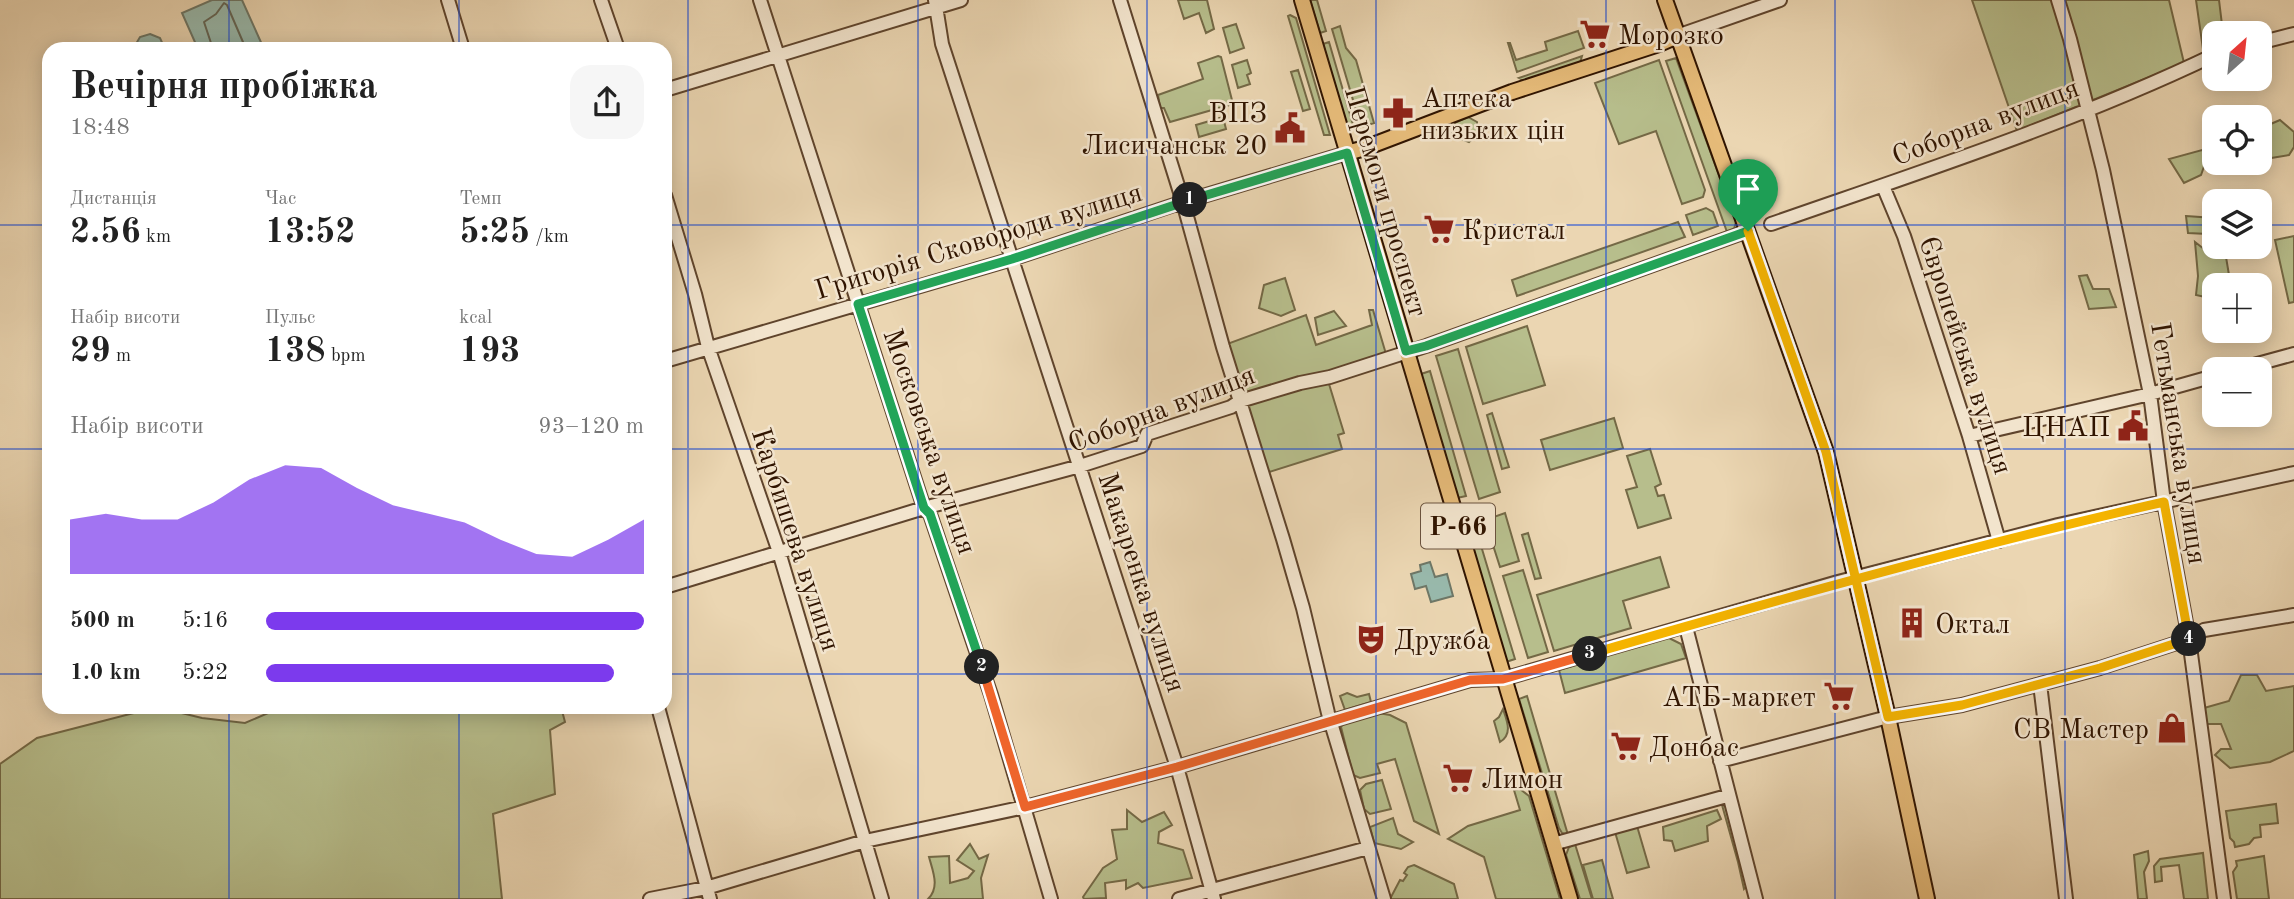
<!DOCTYPE html>
<html lang="uk">
<meta charset="utf-8">
<style>
:root{--surface:#fff;--page:#f6f6f6;--text:#222;--muted:#767676;--accent:#7c3aed}
body{margin:0;font-family:"Old Standard TT",serif;background:var(--page);color:var(--text);height:100vh;display:flex;flex-direction:column;font-size:26px;white-space:nowrap}
*{box-sizing:border-box;margin:0}
p{font-size:23px;color:var(--muted)}
.icon{flex:none;width:38px;height:38px;fill:none;stroke:currentColor;stroke-width:2;stroke-linecap:round;stroke-linejoin:round}
.map{position:relative;flex:1;overflow:hidden}
.side{position:absolute;left:42px;top:42px;width:630px;height:672px;display:flex;flex-direction:column;background:var(--surface);border-radius:21px;box-shadow:0 4px 18px #0003}
.side>*{flex:none}
.needle{width:46px;rotate:27deg}
.buttons{position:absolute;left:2202px;top:21px;display:grid;gap:14px}
.buttons a{display:grid;place-items:center;width:70px;height:70px;border-radius:14px;background:var(--surface);box-shadow:0 4px 18px #0003;font-size:35px}
.pin{position:absolute;display:grid;place-items:center;width:60px;height:60px;color:#fff;margin:-72px -30px;border-radius:50% 50% 50% 0;rotate:-45deg;box-shadow:0 0 7px #0007}
.pin .icon{rotate:45deg}
.km{position:absolute;width:35px;height:35px;margin:-18px;border-radius:50%;background:#222;color:#fff;font-size:19px;line-height:35px;text-align:center}
.round{display:grid;place-items:center;flex:none;width:74px;height:74px;border-radius:21px;background:var(--page)}
.head{display:flex;align-items:center;justify-content:space-between;height:119px;padding:0 28px}
h1{font-size:38px;font-weight:800;line-height:52px}
.metrics{display:grid;grid-template-columns:repeat(3,1fr);gap:10px;height:119px;padding:7px 28px}
.metrics div{display:grid;align-content:center}
.metrics b{font-size:35px;font-weight:800}
.metrics small{font-size:19px;font-weight:400}
.metrics p{font-size:19px}
.chart{height:196px;padding:14px 28px}
.chart p{display:flex;justify-content:space-between}
.chart svg{width:100%;height:126px;margin-top:7px;fill:var(--accent);opacity:.7}
ul{padding:0 28px;list-style:none;font-size:23px}
li{display:grid;grid-template-columns:112px 84px 1fr;align-items:center;height:52px}
li i{height:18px;border-radius:9px;background:var(--accent)}
.map>svg:first-child{display:block}
</style>
<div class="map">
<svg width="2294" height="899" viewBox="0 0 2294 899">
<rect width="100%" height="100%" fill="#ebd6b2"/>
<filter id="stains"><feTurbulence type="fractalNoise" baseFrequency=".00286" numOctaves="4"/><feColorMatrix values="0 0 0 0 .2 0 0 0 0 .09 0 0 0 0 .02 0 0 0 .5 -.17"/></filter>
<radialGradient id="worn" r=".72"><stop offset=".6" stop-color="#630" stop-opacity="0"/><stop offset="1" stop-color="#630" stop-opacity=".3"/></radialGradient>
<path fill="#b7be8c" stroke="#746946" stroke-width="2" d="M1178,0H1207L1214,29L1206,33L1199,13L1184,19Z
M1310,0H1317L1326,31L1320,33Z
M1972,0H2169L2184,63L2017,131Z
M2196,0H2219L2223,33H2214V47L2203,49Z
M1290,15L1296,18L1330,135H1324L1288,16Z
M1236,24L1244,48L1230,53L1223,28Z
M1340,26L1346,48L1356,60L1374,123L1361,127L1332,29Z
M1578,31L1584,48L1517,72L1508,43H1510L1516,60L1547,50L1545,42Z
M1329,42L1354,128L1348,130L1323,44Z
M1218,56L1221,57L1233,104L1170,122L1164,108H1160L1158,95L1203,79L1198,63Z
M1582,56L1580,63L1525,81L1519,78Z
M1676,58L1736,222L1734,229L1727,232L1666,61Z
M1247,60L1251,73L1247,75L1250,84L1238,88L1232,65Z
M1659,60L1705,190L1703,197L1682,204L1656,131L1619,144L1595,83Z
M1298,70L1310,109L1303,111L1291,72Z
M1223,117L1226,129L1199,137L1196,125Z
M1468,117L1477,122V135L1469,142L1451,135L1450,130L1452,124Z
M2280,120L2294,132V147L2289,155L2259,160V129Z
M2202,150L2208,155L2201,175L2184,183L2169,159Z
M1706,208L1713,212L1718,226L1693,235L1686,215Z
M2186,216L2214,218V230L2208,234L2188,233Z
M1678,222L1685,237L1517,296L1512,280Z
M2294,236V302L2289,303L2275,240Z
M2195,242L2209,253L2225,251L2230,281H2241L2244,285H2214V299L2196,295L2198,276Z
M2087,275L2093,289H2109L2116,307L2089,309L2079,276Z
M1285,278L1295,310L1281,316L1259,308L1264,285Z
M1369,310H1373L1386,354L1248,395L1241,391L1227,344L1306,315L1316,345L1372,325Z
M1334,311L1346,326L1318,335L1315,318Z
M1527,326L1545,385L1483,404L1466,347Z
M1458,349L1500,492L1479,499L1436,356Z
M1430,371L1466,496L1457,498L1421,374Z
M1315,384H1329L1344,433L1338,435L1342,449L1266,473L1246,404Z
M1492,413L1509,467L1502,469L1487,415Z
M1614,418L1623,448L1550,470L1541,440Z
M1650,449L1661,484L1655,487L1658,496L1664,495L1671,518L1638,528L1626,490L1637,487L1627,456Z
M1505,513L1519,561L1500,567L1485,520Z
M1476,529L1515,659L1506,662L1467,532Z
M1528,533L1541,578L1535,579L1522,535Z
M1660,557L1669,587L1623,601L1631,628L1554,651L1537,595Z
M1523,570L1548,652L1528,658L1503,576Z
M1667,637L1681,644L1686,658L1565,693L1559,670Z
M2241,675H2257L2266,691L2294,686V751L2270,762L2230,768L2215,755L2221,749H2231L2221,724H2206L2204,708L2229,701Z
M1347,693L1357,697L1369,694L1371,702L1345,710L1340,696Z
M1527,696L1568,835L1562,833L1559,828L1519,699Z
M157,707L202,718L245,723L282,707H561L565,722L550,730L555,794L493,814L502,899H0V764L37,738Z
M1503,709C1507,721 1513,734 1500,742L1494,721L1499,717Z
M1378,713L1390,715L1406,723L1439,834L1414,821L1395,759L1377,764L1380,773L1360,778L1353,775L1341,727L1344,723Z
M1382,780L1391,809L1370,814L1364,809L1360,790L1366,784Z
M1520,789L1529,796L1560,899H1496L1484,857L1448,839L1468,826L1520,810L1514,790Z
M2276,804L2278,823L2260,825L2261,837L2254,838L2249,844L2235,847L2234,842L2230,838L2226,811Z
M1722,805L1726,806L1747,886L1744,889L1738,862Z
M1127,810L1142,822L1164,812L1172,825L1159,832L1158,843L1183,850L1192,878L1143,888L1138,883L1126,889V880L1105,883L1106,898L1084,899L1083,897L1103,868L1117,859L1112,830L1127,829Z
M1717,810L1721,819L1707,826L1708,841L1675,851L1672,841L1664,840L1663,827Z
M1393,818L1398,834L1413,842L1401,849L1374,843L1370,827Z
M1637,826L1649,867L1627,873L1615,832Z
M970,844L979,859L988,855L981,878L983,899H928C940,887 933,872 929,857L949,856L950,883L968,878L974,871L957,860Z
M1575,844L1592,899H1580L1566,855L1569,847Z
M2148,851L2149,861L2144,872L2147,899H2138L2134,855Z
M2203,853L2208,899H2184L2179,865L2161,867L2162,881L2155,882L2154,866L2160,859Z
M2264,856L2269,899H2237L2233,872L2237,866L2236,861Z
M1602,860L1613,899H1593L1583,865Z
M1414,865L1454,884L1458,899H1390L1400,880L1403,881L1407,875L1404,873L1408,867Z"/>
<path fill="#98b9ac" stroke="#6e7767" stroke-width="2" d="M212,0H242L264,49H198L182,13Z
M150,34L160,38L165,49H133L140,37Z
M1430,562L1435,577L1447,574L1453,596L1431,602L1426,586L1415,589L1411,574L1421,571L1420,565Z"/>
<g fill="none" stroke-linecap="round" stroke-linejoin="round">
<path stroke="#646656" stroke-width="2" d="M213,49L204,22L216,14L224,3L227,5L246,49"/>
<g stroke="#5f442c" stroke-width="16">
<path id="minor" d="M448,0L463,49
M601,0L618,49
M760,0L924,508L930,514L991,695L1051,899
M935,0L942,44L1177,767L1214,899
M1120,0L1183,202L1223,347L1283,539L1303,608L1328,713L1384,899
M2058,0L2070,39L2103,170L2150,394L2164,502L2189,639L2224,899
M1677,36L1780,0
M2259,43L2294,34
M665,90L961,0
M1883,186L1904,236L1969,436L1999,541
M665,195L695,294L708,347L779,552L882,899
M1771,224C1920,172 2072,123 2214,55
M665,361L1012,259L1183,202L1347,153
M2239,369L2294,354
M1969,436L2150,394L2214,376
M665,587L924,508L1080,466L1142,446L1147,434L1231,407L1240,401L1300,383L1330,377L1426,346L1748,231
M1686,627L1756,899
M2040,684L2066,899
M658,707L710,899
M1720,761L1888,717L1962,705L2100,668L2189,639L2204,630L2294,615
M1553,844L1727,796
M650,899L706,888L865,841L1025,807L1177,767L1470,680L1503,679L1838,582L2058,525L2294,473
M1179,899L1368,848"/>
</g>
<g stroke="#301400" stroke-width="18">
<path id="major" d="M1302,0L1570,899
M1665,0L1826,452L1888,717L1927,899
M1347,153L1365,148L1512,92L1659,44L1677,36"/>
</g>
<use href="#minor" stroke="#f2e4cd" stroke-width="12"/>
<use href="#major" stroke="#e6bb79" stroke-width="14"/>
</g>
<g fill="none" stroke-linecap="round" stroke-linejoin="round">
<g stroke="#fff" stroke-width="14">
<path id="split-1" d="M1190,200L1347,153L1406,351L1426,346L1748,231"/>
</g>
<g stroke="#fff" stroke-width="14">
<path id="split-2" d="M982,667L930,514L924,508L858,304L1012,259L1190,200"/>
</g>
<g stroke="#fff" stroke-width="14">
<path id="split-3" d="M982,667L1025,807L1177,767L1470,680L1503,679L1590,654"/>
</g>
<g stroke="#fff" stroke-width="14">
<path id="split-4" d="M1590,654C1780,599 1970,546 2164,502L2189,639"/>
</g>
<g stroke="#fff" stroke-width="14">
<path id="split-5" d="M1748,231L1826,452L1888,717L1962,705L2100,668L2189,639"/>
</g>
<use href="#split-1" stroke="#22a559" stroke-width="9"/>
<use href="#split-2" stroke="#22a559" stroke-width="9"/>
<use href="#split-3" stroke="#f0652b" stroke-width="9"/>
<use href="#split-4" stroke="#f5b400" stroke-width="9"/>
<use href="#split-5" stroke="#f5b400" stroke-width="9"/>
</g>
<path fill="none" stroke="#1d4ed8" stroke-width="2" stroke-opacity="0.55" d="M229,0V49M459,0V49M688,0V899M918,0V899M1147,0V899M1376,0V899M1606,0V899M1835,0V899M2065,0V899M0,225H49M665,225H2214M2259,225H2294M0,449H49M665,449H2294M0,674H49M665,674H2294M229,707V899M459,707V899"/>
<defs>
<g id="supermarket-bare" transform="scale(2.415)"><path d="M-6-5.5h2.5l.6 2H6L4.5 2H-2.5L-4.4-4H-6ZM-1.5 3.2a1.3 1.3 0 1 0 .1 0ZM3 3.2a1.3 1.3 0 1 0 .1 0Z" fill="#8f2418" stroke="#f2e4cd" stroke-width="2.5" paint-order="stroke"/></g>
<g id="pharmacy-bare" transform="scale(2.415)"><path d="M-2-6h4v4h4v4h-4v4h-4v-4h-4v-4h4Z" fill="#8f2418" stroke="#f2e4cd" stroke-width="2.5" paint-order="stroke"/></g>
<g id="civic-bare" transform="scale(2.415)"><path d="M-.6-6.5H3V-4.5H.6V-3L4-1V1h2V6H-6V1h2V-1L-.6-3ZM-1.2 2.5V6h2.4V2.5Z" fill="#8f2418" stroke="#f2e4cd" stroke-width="2.5" paint-order="stroke"/></g>
<g id="building-bare" transform="scale(2.415)"><path d="M-4-6H4V6H1V3H-1V6H-4ZM-2.5-4.3h1.7v1.8h-1.7ZM.8-4.3h1.7v1.8H.8ZM-2.5-1h1.7V.8h-1.7ZM.8-1h1.7V.8H.8Z" fill="#8f2418" stroke="#f2e4cd" stroke-width="2.5" paint-order="stroke"/></g>
<g id="theatre-bare" transform="scale(2.415)"><path d="M-5-5.5Q0-4 5-5.5V0Q5 5 0 6Q-5 5-5 0ZM-3.3-2.5H-1v1.5H-3.3ZM1-2.5H3.3v1.5H1ZM-2.8 1Q0 5.5 2.8 1Z" fill="#8f2418" stroke="#f2e4cd" stroke-width="2.5" paint-order="stroke"/></g>
<g id="shop-bare" transform="scale(2.415)"><path d="M-5-2.5h2.3a2.7 3.5 0 0 1 5.4 0H5L5.5 6h-11ZM-1.5-2.5h3a1.5 2.3 0 0 0-3 0Z" fill="#8f2418" stroke="#f2e4cd" stroke-width="2.5" paint-order="stroke"/></g>
</defs>
<g fill-rule="evenodd">
<use href="#supermarket-bare" x="1595" y="34"/>
<use href="#pharmacy-bare" x="1398" y="113"/>
<use href="#civic-bare" x="1290" y="128"/>
<use href="#supermarket-bare" x="1439" y="229"/>
<use href="#civic-bare" x="2133" y="426"/>
<use href="#building-bare" x="1912" y="623"/>
<use href="#theatre-bare" x="1371" y="639"/>
<use href="#supermarket-bare" x="1839" y="696"/>
<use href="#shop-bare" x="2172" y="728"/>
<use href="#supermarket-bare" x="1626" y="746"/>
<use href="#supermarket-bare" x="1458" y="778"/>
</g>
<g text-anchor="middle" stroke-width="5" stroke-linejoin="round" paint-order="stroke">
<rect fill="#f2e4cd" stroke="#6a523e" stroke-width="2" x="1421" y="503.5" width="74" height="45" rx="5"/>
<g font-size="26" font-weight="bold" fill="#301400">
<text x="1458" y="535">Р-66</text>
</g>
<g font-size="28" fill="#301400" stroke="#f2e4cd" text-anchor="start">
<text x="1618" y="44">Морозко</text>
<text x="1421" y="107">Аптека<tspan x="1421" dy="32">низьких цін</tspan></text>
<text x="1267" y="122" text-anchor="end">ВПЗ<tspan x="1267" dy="32">Лисичанськ 20</tspan></text>
<text x="1462" y="239">Кристал</text>
<text x="2110" y="436" text-anchor="end">ЦНАП</text>
<text x="1935" y="633">Октал</text>
<text x="1394" y="649">Дружба</text>
<text x="1816" y="706" text-anchor="end">АТБ-маркет</text>
<text x="2149" y="738" text-anchor="end">СВ Мастер</text>
<text x="1649" y="756">Донбас</text>
<text x="1481" y="788">Лимон</text>
</g>
<g font-size="28" fill="#301400" stroke="#f2e4cd">
<text transform="translate(1985 121) rotate(-21)" y="10">Соборна вулиця</text>
<text transform="translate(1387 201) rotate(74)" y="10">Перемоги проспект</text>
<text transform="translate(978 240) rotate(-17)" y="10">Григорія Сковороди вулиця</text>
<text transform="translate(1967 355) rotate(72)" y="10">Європейська вулиця</text>
<text transform="translate(1161 408) rotate(-21)" y="10">Соборна вулиця</text>
<text transform="translate(931 441) rotate(71)" y="10">Московська вулиця</text>
<text transform="translate(2180 443) rotate(81)" y="10">Гетьманська вулиця</text>
<text transform="translate(797 539) rotate(72)" y="10">Карбишева вулиця</text>
<text transform="translate(1143 582) rotate(72)" y="10">Макаренка вулиця</text>
</g>
</g>
<rect width="100%" height="100%" filter="url(#stains)"/>
<rect width="100%" height="100%" fill="url(#worn)"/>
</svg>
<div class="buttons">
<a><svg class="needle" viewBox="-14 -14 28 28"><path d="M0-13l5 13h-10z" fill="#e53935"/><path d="M0 13l5-13h-10z" fill="#767676"/></svg></a>
<a><svg class="icon" aria-label="locate" viewBox="0 0 24 24"><circle cx="12" cy="12" r="6"/><path d="M12 2v4M12 18v4M2 12h4M18 12h4"/></svg></a>
<a><svg class="icon" aria-label="layers" viewBox="0 0 24 24"><path d="M12 4l9 5-9 5-9-5zM3 14l9 5 9-5"/></svg></a>
<a>+</a>
<a>−</a>
</div>
<div class="pin" style="left:1748px;top:231px;background:#1e9e55"><svg class="icon" aria-label="arrive" viewBox="0 0 24 24"><path d="M6 21V4h12l-3 4 3 4H6"/></svg></div>
<b class="km" style="left:1190px;top:200px">1</b>
<b class="km" style="left:982px;top:667px">2</b>
<b class="km" style="left:1590px;top:654px">3</b>
<b class="km" style="left:2189px;top:639px">4</b>
<section class="side">
<div class="head"><div><h1>Вечірня пробіжка</h1><p>18:48</p></div><a class="round"><svg class="icon" aria-label="share" viewBox="0 0 24 24"><path d="M12 15V3M7 8l5-5 5 5M5 13v7h14v-7"/></svg></a></div>
<div class="metrics">
<div><p>Дистанція</p><b>2.56<small> km</small></b></div>
<div><p>Час</p><b>13:52</b></div>
<div><p>Темп</p><b>5:25<small> /km</small></b></div>
</div>
<div class="metrics">
<div><p>Набір висоти</p><b>29<small> m</small></b></div>
<div><p>Пульс</p><b>138<small> bpm</small></b></div>
<div><p>kcal</p><b>193</b></div>
</div>
<div class="chart"><p><span>Набір висоти</span>93–120 m</p>
<svg viewBox="0 0 160 44" preserveAspectRatio="none"><path d="M0 44V25L10 23L20 25L30 25L40 19L50 11L60 6L70 7L80 14L90 20L100 23L110 26L120 32L130 37L140 38L150 32L160 25V44z"/></svg>
</div>
<ul>
<li><b>500 m</b>5:16<i style="width:100%"></i></li>
<li><b>1.0 km</b>5:22<i style="width:92%"></i></li>
</ul>
</section>
</div>
